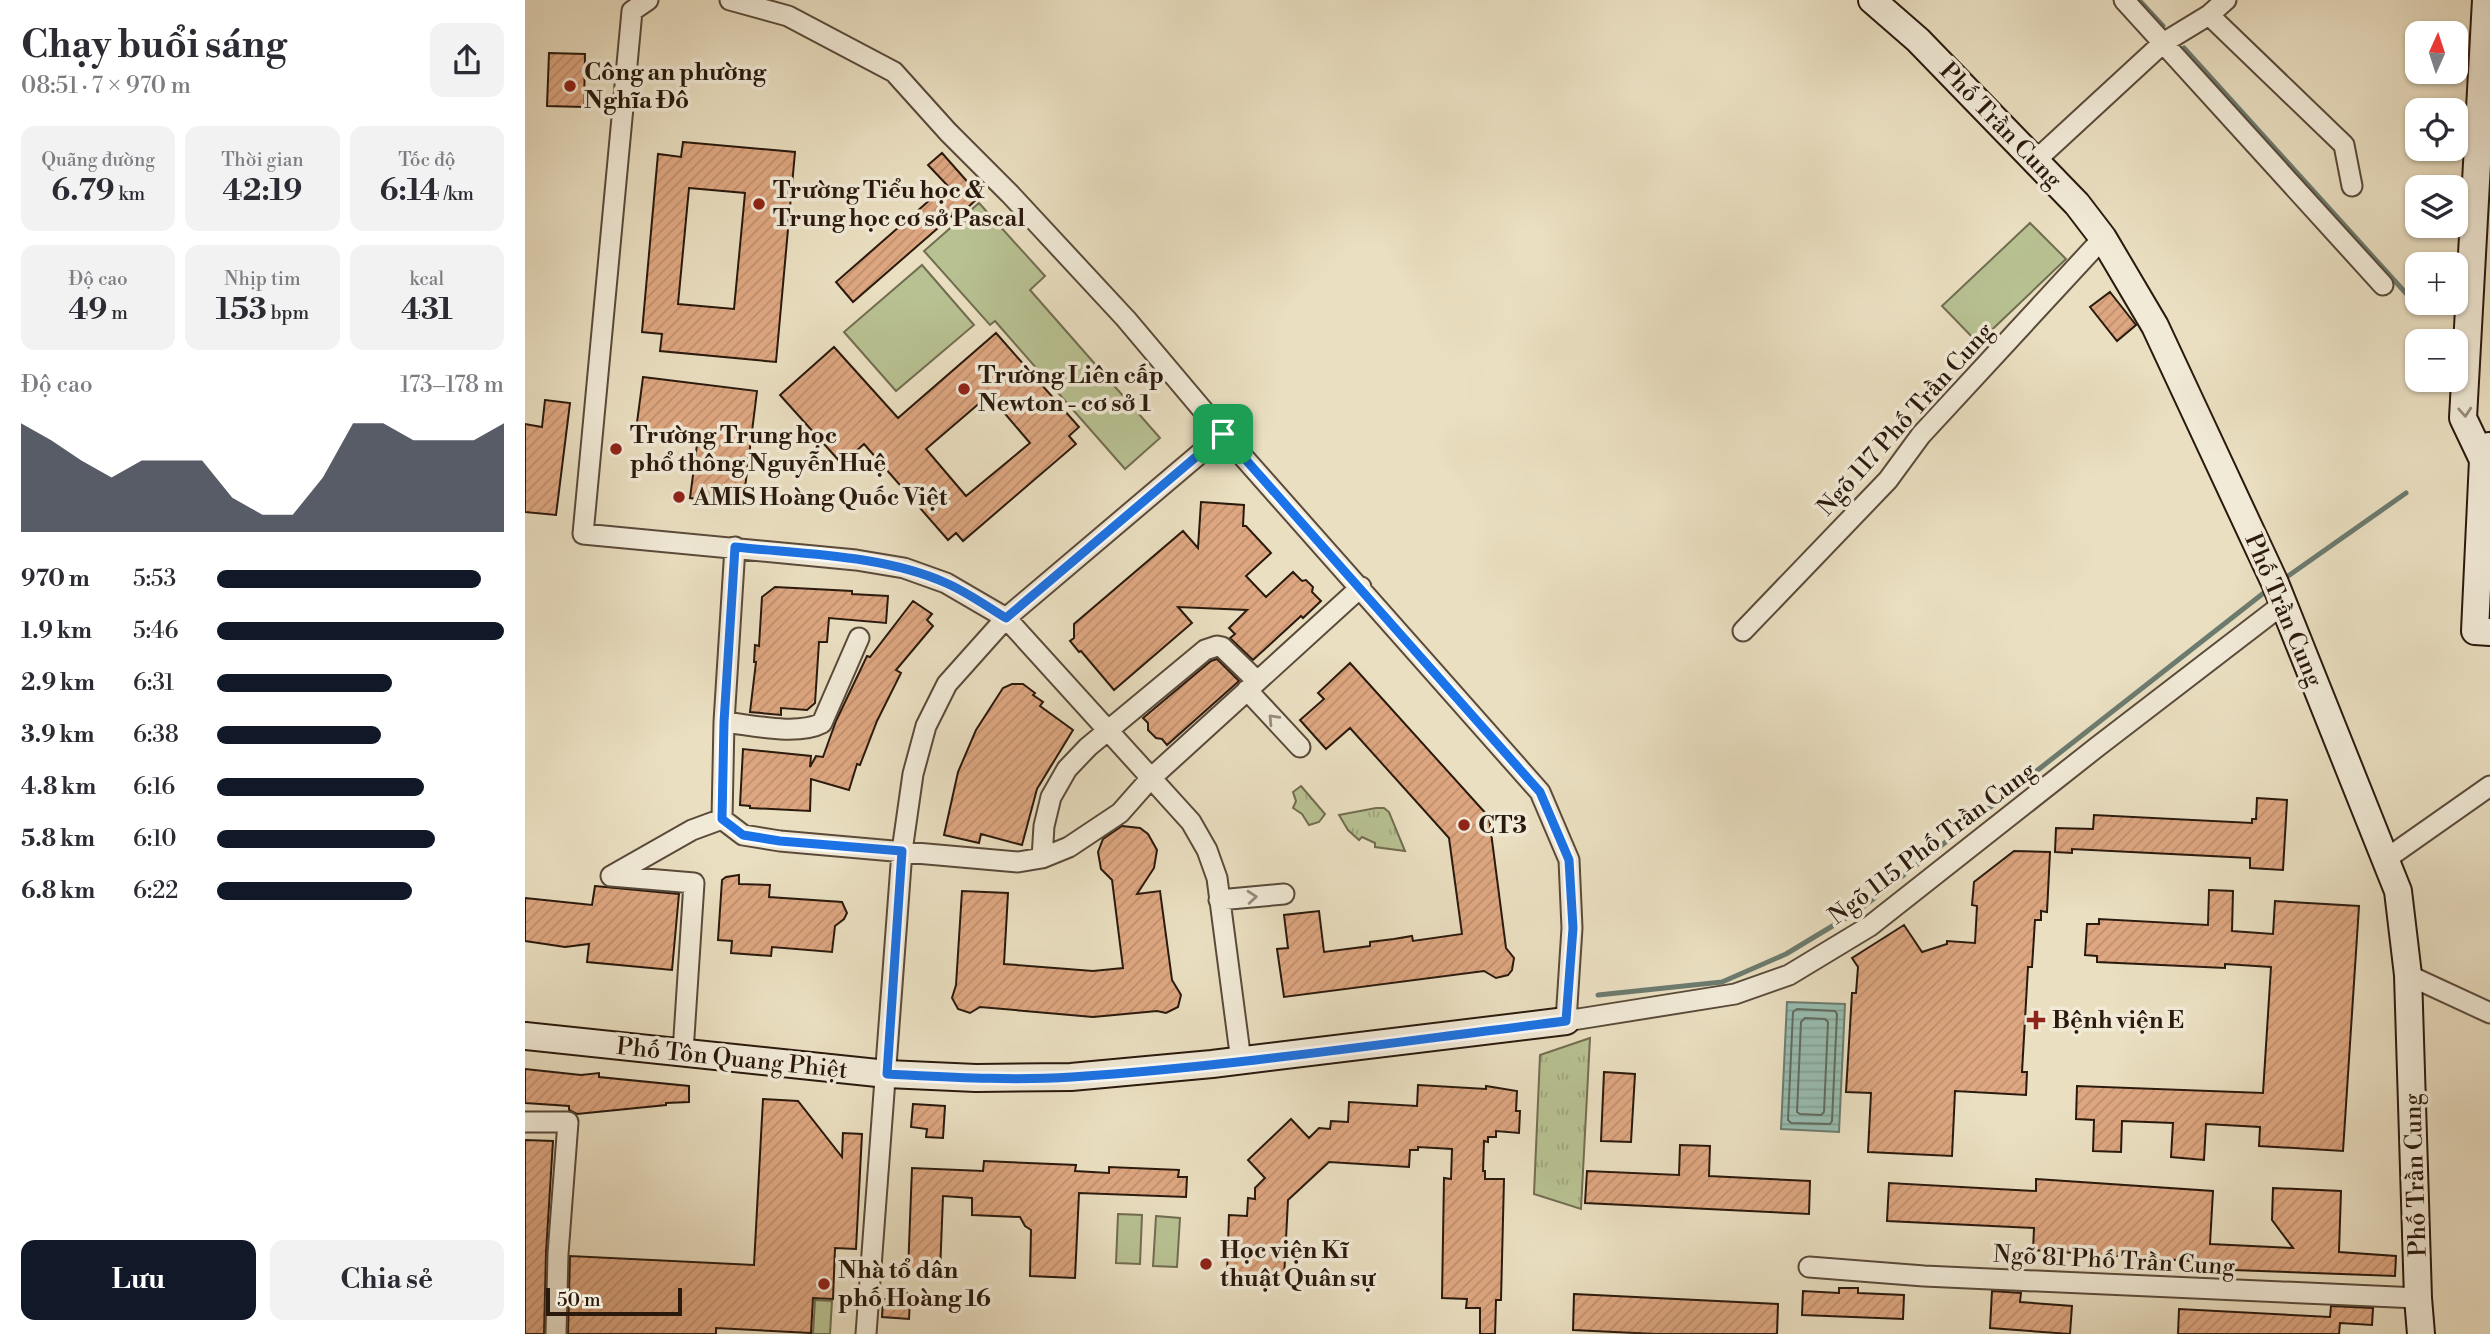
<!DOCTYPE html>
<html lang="vi">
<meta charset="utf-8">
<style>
:root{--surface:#fff;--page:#f2f2f3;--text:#2b2b33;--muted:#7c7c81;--accent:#111827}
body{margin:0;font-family:"Libre Bodoni",serif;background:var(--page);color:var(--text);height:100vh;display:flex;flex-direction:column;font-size:26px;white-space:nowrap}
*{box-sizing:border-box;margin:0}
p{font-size:23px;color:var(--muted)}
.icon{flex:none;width:38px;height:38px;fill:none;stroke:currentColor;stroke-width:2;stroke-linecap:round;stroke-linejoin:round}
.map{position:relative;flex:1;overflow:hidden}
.details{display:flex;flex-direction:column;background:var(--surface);width:525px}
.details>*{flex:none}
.needle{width:46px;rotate:3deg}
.fabs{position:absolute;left:1880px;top:21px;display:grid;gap:14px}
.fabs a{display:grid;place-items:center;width:63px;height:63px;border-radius:14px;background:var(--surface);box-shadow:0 2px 5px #0004;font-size:35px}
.scale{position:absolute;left:21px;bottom:18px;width:136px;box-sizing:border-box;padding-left:7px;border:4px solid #2a190d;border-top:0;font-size:19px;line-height:24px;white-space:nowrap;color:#2a190d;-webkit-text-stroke:5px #f1ead7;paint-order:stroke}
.pin{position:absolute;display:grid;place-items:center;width:60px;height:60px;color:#fff;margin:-30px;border-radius:14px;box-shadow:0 4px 10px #0006}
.round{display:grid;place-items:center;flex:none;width:74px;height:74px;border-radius:14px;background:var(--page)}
.overview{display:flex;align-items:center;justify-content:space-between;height:119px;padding:0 21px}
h1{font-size:38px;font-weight:800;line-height:52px}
.stats{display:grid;grid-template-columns:repeat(3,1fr);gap:10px;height:119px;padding:7px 21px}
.stats div{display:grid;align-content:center;border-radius:14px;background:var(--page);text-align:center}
.stats b{font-size:30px;font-weight:800}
.stats small{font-size:19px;font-weight:400}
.stats p{font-size:19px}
.chart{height:196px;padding:14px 21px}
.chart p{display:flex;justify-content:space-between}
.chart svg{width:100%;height:126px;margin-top:7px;fill:var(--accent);opacity:.7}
.cta{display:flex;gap:14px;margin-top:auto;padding:14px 21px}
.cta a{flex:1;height:80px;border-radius:14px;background:var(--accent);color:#fff;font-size:28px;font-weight:800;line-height:80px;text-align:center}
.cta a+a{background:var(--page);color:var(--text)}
ul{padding:0 21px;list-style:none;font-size:23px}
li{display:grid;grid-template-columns:112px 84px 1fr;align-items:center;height:52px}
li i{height:18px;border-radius:9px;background:var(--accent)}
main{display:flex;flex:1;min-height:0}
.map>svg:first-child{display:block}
</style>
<main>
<section class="details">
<div class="overview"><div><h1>Chạy buổi sáng</h1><p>08:51 · 7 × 970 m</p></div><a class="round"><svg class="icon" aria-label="share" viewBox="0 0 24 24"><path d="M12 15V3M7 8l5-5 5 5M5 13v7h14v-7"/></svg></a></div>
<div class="stats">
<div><p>Quãng đường</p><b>6.79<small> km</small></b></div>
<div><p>Thời gian</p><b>42:19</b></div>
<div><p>Tốc độ</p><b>6:14<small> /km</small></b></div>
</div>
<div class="stats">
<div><p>Độ cao</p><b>49<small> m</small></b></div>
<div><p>Nhịp tim</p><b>153<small> bpm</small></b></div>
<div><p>kcal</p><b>431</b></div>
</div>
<div class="chart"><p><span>Độ cao</span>173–178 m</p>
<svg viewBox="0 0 160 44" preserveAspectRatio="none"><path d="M0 44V6L10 12L20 19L30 25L40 19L50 19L60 19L70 32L80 38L90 38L100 25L110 6L120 6L130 12L140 12L150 12L160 6V44z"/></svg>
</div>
<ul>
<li><b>970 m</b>5:53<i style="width:92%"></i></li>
<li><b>1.9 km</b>5:46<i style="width:100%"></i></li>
<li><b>2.9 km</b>6:31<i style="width:61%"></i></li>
<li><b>3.9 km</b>6:38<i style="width:57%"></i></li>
<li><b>4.8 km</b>6:16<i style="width:72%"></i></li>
<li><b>5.8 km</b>6:10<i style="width:76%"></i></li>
<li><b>6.8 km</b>6:22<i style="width:68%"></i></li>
</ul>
<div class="cta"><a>Lưu</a><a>Chia sẻ</a></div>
</section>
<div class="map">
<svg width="1965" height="1334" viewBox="0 0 1965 1334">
<defs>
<pattern id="grass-tufts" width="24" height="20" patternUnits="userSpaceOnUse" patternTransform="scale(1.75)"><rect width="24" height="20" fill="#b8c192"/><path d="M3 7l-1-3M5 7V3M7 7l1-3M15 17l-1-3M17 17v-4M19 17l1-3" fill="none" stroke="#9ea57d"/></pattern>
<pattern id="water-rules" width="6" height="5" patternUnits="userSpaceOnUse" patternTransform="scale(1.75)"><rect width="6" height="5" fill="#98bdb1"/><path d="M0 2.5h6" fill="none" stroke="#83a297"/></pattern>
<pattern id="building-hatch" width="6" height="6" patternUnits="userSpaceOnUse" patternTransform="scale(1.75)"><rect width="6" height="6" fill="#dea781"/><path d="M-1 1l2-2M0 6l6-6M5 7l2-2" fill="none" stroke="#bf8f6e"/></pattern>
</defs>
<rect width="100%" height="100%" fill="#eadfc1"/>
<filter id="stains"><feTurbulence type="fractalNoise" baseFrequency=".00286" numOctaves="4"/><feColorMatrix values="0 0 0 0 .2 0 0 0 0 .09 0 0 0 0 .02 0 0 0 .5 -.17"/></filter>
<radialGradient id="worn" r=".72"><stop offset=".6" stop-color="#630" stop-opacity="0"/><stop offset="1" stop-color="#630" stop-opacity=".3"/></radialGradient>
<path fill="url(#grass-tufts)" stroke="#716d50" stroke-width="2" d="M776,786L800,814L794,822L784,825L777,814L768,808L771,801L768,792Z
M851,808H859L864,812L880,851L850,847V843L837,837L834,840L823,830L814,815Z
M1065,1038L1056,1209L1009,1194L1015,1055Z"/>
<path fill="#b8c192" stroke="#716d50" stroke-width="2" d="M454,203L520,276L505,290L635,438L600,469L470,321L465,325L399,251Z
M1505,223L1541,259L1453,343L1417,306Z
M397,265L449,325L371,391L319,332Z
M593,1214L617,1215L615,1264L591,1263Z
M631,1216L655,1218L652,1267L628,1266Z
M290,1300L307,1301L305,1334H288Z"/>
<path fill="url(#water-rules)" stroke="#6c7b6f" stroke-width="2" d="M1262,1002L1320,1004L1314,1132L1256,1129Z"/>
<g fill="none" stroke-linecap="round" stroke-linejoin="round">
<path stroke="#616b5f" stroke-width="2" d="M1272,1009L1310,1011L1312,1014L1307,1121L1305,1124L1266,1123L1263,1120L1268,1012Z
M1280,1018L1300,1019L1303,1022L1299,1112L1296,1115L1275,1114L1272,1112L1276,1022Z"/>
<path stroke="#6c7b6f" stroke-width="5" d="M1614,0L1638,26
M1659,48L1888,301
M1756,581L1881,493
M1073,995L1197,982L1261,954L1334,910L1745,588"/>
</g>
<path fill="url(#building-hatch)" stroke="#2a190d" stroke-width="2" fill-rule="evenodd" d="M24,53L60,54L59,107L22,106Z
M158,142L270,152L251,362L135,351L137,334L117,332L133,154L156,157ZM164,188L220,193L209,309L153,304Z
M417,153L455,196L439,211L436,208L328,302L311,282L422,185L403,165Z
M1585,292L1611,325L1592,341L1565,307Z
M471,333L554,427L544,436L551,444L438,541L431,533L423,540L339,444L317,464L255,395L309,347L373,418ZM464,395L505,443L441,496L401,449Z
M118,377L232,391L218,504L165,498L173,437L111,430Z
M20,400L45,403L31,515L0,512V424L17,427Z
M676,502L719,505L718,526H721L746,553L721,576L741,597L768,572L777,581L781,580L788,587L787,592L796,601L778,618L776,616L728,660L705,638L710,634L704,628L722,610L653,607L667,623L589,690L556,651L554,652L545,641L549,638V624L658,531L673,548Z
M250,587L327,591V594L363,596L361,623L304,618L302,642H294L290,703L282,710L256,708V715L225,712L231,662H229L230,645L234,646L237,597Z
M388,601L407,614L402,620L408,626L371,670L376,673L352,721L335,765L332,764L324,790L286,779L285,811L225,808V806L215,805L218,749L286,756L285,767L291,756L298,757L311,721L342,656L345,657Z
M692,659L714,681L642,745L637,739L631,738L623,730V723L618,718L686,661Z
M825,663L964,817L981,948L989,958L987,970L983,975L971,978L959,971L759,997L752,949L763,948L759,915L794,911L799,952L845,946V942L869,939L887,936L888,941L937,934L924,838L825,728L801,749L775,720L799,699L793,693Z
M487,684H498L510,693L508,695L518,702L515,706L548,730L512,789L497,845L456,834L454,843L419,835L433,772L451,730L478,688Z
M1732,798L1762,800L1758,870L1725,868V858L1547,849V853L1530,852L1531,828L1568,829L1569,815L1727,823V819H1731Z
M597,826L615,828L623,834L632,850L629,868L612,894L635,891L647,980L656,995L653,1007L641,1013L632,1011L568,1017L455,1007L445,1013L433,1009L427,998L431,985L437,891L483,893L479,964L568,971L598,968L587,880L576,869L573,852L578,839Z
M1489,851L1525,852L1522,912L1516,911V920H1510L1507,967H1503L1497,1072H1502L1501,1095L1430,1091L1427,1156L1343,1152L1346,1093L1321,1092L1327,993H1331L1333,967L1327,958L1379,925L1397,952L1422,944V941L1450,943L1452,906L1447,905L1449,882Z
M214,875V884L245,885L244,897L317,902L322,913L319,919L310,926L307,952L247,947L246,956L206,953L207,941L193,940L197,880L201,877Z
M70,886L154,894L147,970L62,962L64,944L40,947L0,941V898L67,905Z
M1684,890L1708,891L1707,931L1748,934L1750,901L1834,906L1818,1151L1734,1146L1735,1127L1681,1124L1679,1160L1646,1157L1648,1123L1597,1121L1596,1152L1568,1151L1569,1120L1551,1119L1552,1086L1738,1093L1746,967L1700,964V968L1572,962V956L1560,955L1562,924H1574V919L1683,925Z
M0,1069L56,1075L74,1073V1077L164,1086V1102L141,1103V1105L52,1114L44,1110V1106L0,1103Z
M1079,1072L1110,1074L1106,1142L1076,1141Z
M893,1085L961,1089V1086L992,1091L991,1111H995L994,1133L971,1131V1137H963V1142L959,1141L958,1171H960V1179H979L976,1300H971L970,1334H955V1308H941L942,1299L917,1298L919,1178L926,1179L927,1149L893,1147V1150H885L884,1167L804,1162L763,1200L759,1278L744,1277L743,1285L717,1284V1276L702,1275L704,1215L722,1216L723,1198L730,1199V1188L740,1178L723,1160L766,1119L784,1138L794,1128L805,1129L806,1121L823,1122L824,1102L892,1106Z
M238,1099L273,1101L317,1157L318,1133L337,1134L331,1249L310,1248L308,1299L288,1298L286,1333L191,1328V1334H43L45,1256L229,1265Z
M388,1104L420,1106L418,1138L401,1137L402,1129L386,1127Z
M0,1140L28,1141L21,1253L19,1334H0Z
M1155,1145L1185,1146L1184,1176L1285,1181L1284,1214L1060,1203L1062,1171L1154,1175Z
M459,1161L551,1165L550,1171L584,1173V1167L654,1170L653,1177H662L661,1197L554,1193L550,1278L505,1276L506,1230L500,1226L495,1217L447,1215V1198L418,1196L415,1273L383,1272L387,1168L458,1171Z
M1511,1179L1688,1191L1685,1244L1768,1248L1747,1220L1748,1188L1816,1191L1814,1252L1871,1256L1870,1276L1708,1270V1264L1508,1250L1509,1228L1362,1221L1364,1183L1511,1191Z
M1314,1288H1333V1293L1379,1295L1378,1319L1277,1315L1278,1291L1314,1293Z
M363,1290L382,1291L381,1300H385L384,1319L357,1317L358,1299H363Z
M1467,1291L1496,1293L1495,1302L1547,1306L1545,1334L1465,1328Z
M1049,1294L1253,1304L1252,1334H1131L1048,1330Z
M1806,1306L1848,1308L1847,1325L1815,1323L1814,1334H1653L1654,1309L1805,1317Z"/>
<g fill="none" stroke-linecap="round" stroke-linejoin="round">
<g stroke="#5a4a3a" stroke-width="23">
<path id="street" d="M123,0L107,11L58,534L331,560L379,568L421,583L481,618L666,822L682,850L692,878L716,1061
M205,0L263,16L369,72L423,132L485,194L601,319L698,434L1015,792L1044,860L1047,928L1041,1021L1210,994L1264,975L1345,926L1572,747L1758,604
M1599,0L1858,285
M1684,15L1819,145L1827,186
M1510,161L1638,43L1684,15L1701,0
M1218,631L1363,480L1396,435L1578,238
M722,690L775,747
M199,722C227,725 272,736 297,723L334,638
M197,819L218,835L255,841L493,862L517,858L544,847L595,813L625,779L836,587
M517,858L519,826L526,797L542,769L563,747L680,650L692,646L697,647L732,681
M1861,859L1965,786
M86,876L167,830L197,819L199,722L210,547
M86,876L169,883L158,1052
M694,900L759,894
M1883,975L1965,1013
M0,1122H43L33,1254L31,1334
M1284,1267L1399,1276L1893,1298
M341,1334L377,851L388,774L401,726L422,684L481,618L698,434"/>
</g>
<g stroke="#2a190d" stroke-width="30">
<path id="secondary" d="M1347,0L1393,40L1552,204L1578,238L1630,326L1750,583L1873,891L1883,975L1893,1298L1896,1334
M1964,446L1958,460L1950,631L1965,632
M1958,460L1938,418L1961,0
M0,1036L362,1074L451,1078L546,1077L687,1064L1041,1021"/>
</g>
<use href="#street" stroke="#f1ead7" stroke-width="19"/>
<use href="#secondary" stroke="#f1ead7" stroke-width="26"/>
</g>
<defs><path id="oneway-chevron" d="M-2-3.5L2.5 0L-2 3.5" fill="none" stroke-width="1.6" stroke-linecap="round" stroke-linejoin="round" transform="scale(1.75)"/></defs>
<g stroke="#978c7c">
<use href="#oneway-chevron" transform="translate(1940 412) rotate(86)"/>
<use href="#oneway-chevron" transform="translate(748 719) rotate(-133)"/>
<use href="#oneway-chevron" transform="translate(727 897) rotate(-5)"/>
</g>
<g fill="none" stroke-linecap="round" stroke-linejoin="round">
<g stroke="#fff" stroke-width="14">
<path id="route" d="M698,434L1015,792L1044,860L1048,928L1041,1021C877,1041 712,1066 547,1077C485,1081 423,1077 362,1074L377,851L255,841L218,835L197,819L199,722L210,547C277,554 359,555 421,583C442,592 461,606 481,618Z"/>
</g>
<use href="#route" stroke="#1a73e8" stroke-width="9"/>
</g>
<g fill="#8f2418" stroke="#f1ead7" stroke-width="2.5">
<circle cx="45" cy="86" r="7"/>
<circle cx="234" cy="204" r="7"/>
<circle cx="439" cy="389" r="7"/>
<circle cx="91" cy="449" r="7"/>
<circle cx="154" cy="497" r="7"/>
<circle cx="939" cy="825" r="7"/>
<path d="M1507.5 1009.5h7v7h7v7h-7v7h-7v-7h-7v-7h7z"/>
<circle cx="681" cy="1264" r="7"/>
<circle cx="299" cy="1284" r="7"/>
</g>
<g text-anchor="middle" stroke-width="7" stroke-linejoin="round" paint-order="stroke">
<g font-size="24" font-weight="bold" fill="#2a190d" stroke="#f1ead7" text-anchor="start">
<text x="59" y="80">Công an phường<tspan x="59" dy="28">Nghĩa Đô</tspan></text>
<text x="248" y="198">Trường Tiểu học &amp;<tspan x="248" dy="28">Trung học cơ sở Pascal</tspan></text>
<text x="453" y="383">Trường Liên cấp<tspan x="453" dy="28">Newton - cơ sở 1</tspan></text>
<text x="105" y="443">Trường Trung học<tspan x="105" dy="28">phổ thông Nguyễn Huệ</tspan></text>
<text x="168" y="505">AMIS Hoàng Quốc Việt</text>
<text x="953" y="833">CT3</text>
<text x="1527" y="1028">Bệnh viện E</text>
<text x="695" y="1258">Học viện Kĩ<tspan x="695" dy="28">thuật Quân sự</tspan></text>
<text x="313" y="1278">Nhà tổ dân<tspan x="313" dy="28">phố Hoàng 16</tspan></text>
</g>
<g font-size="24" fill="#2a190d" stroke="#f1ead7">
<text transform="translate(1476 125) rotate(46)" y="8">Phố Trần Cung</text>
<text transform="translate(1380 419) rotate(-48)" y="8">Ngõ 117 Phố Trần Cung</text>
<text transform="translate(1759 610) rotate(67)" y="8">Phố Trần Cung</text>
<text transform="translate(1407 843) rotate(-37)" y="8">Ngõ 115 Phố Trần Cung</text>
<text transform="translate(207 1058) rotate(6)" y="8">Phố Tôn Quang Phiệt</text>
<text transform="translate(1890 1175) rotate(-92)" y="8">Phố Trần Cung</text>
<text transform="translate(1589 1260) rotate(3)" y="8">Ngõ 81 Phố Trần Cung</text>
</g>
</g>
<rect width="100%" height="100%" filter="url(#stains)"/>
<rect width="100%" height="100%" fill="url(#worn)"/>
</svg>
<div class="fabs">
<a><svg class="needle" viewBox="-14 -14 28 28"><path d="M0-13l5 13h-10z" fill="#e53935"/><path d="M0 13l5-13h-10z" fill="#7c7c81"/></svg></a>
<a><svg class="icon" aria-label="locate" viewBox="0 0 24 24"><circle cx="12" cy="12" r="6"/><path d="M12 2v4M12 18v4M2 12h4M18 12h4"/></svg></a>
<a><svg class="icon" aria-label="layers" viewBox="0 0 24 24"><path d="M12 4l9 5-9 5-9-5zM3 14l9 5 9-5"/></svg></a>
<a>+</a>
<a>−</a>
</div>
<div class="scale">50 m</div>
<div class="pin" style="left:698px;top:434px;background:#1e9e55"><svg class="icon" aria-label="arrive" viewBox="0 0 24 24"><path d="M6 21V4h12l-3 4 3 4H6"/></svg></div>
</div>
</main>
